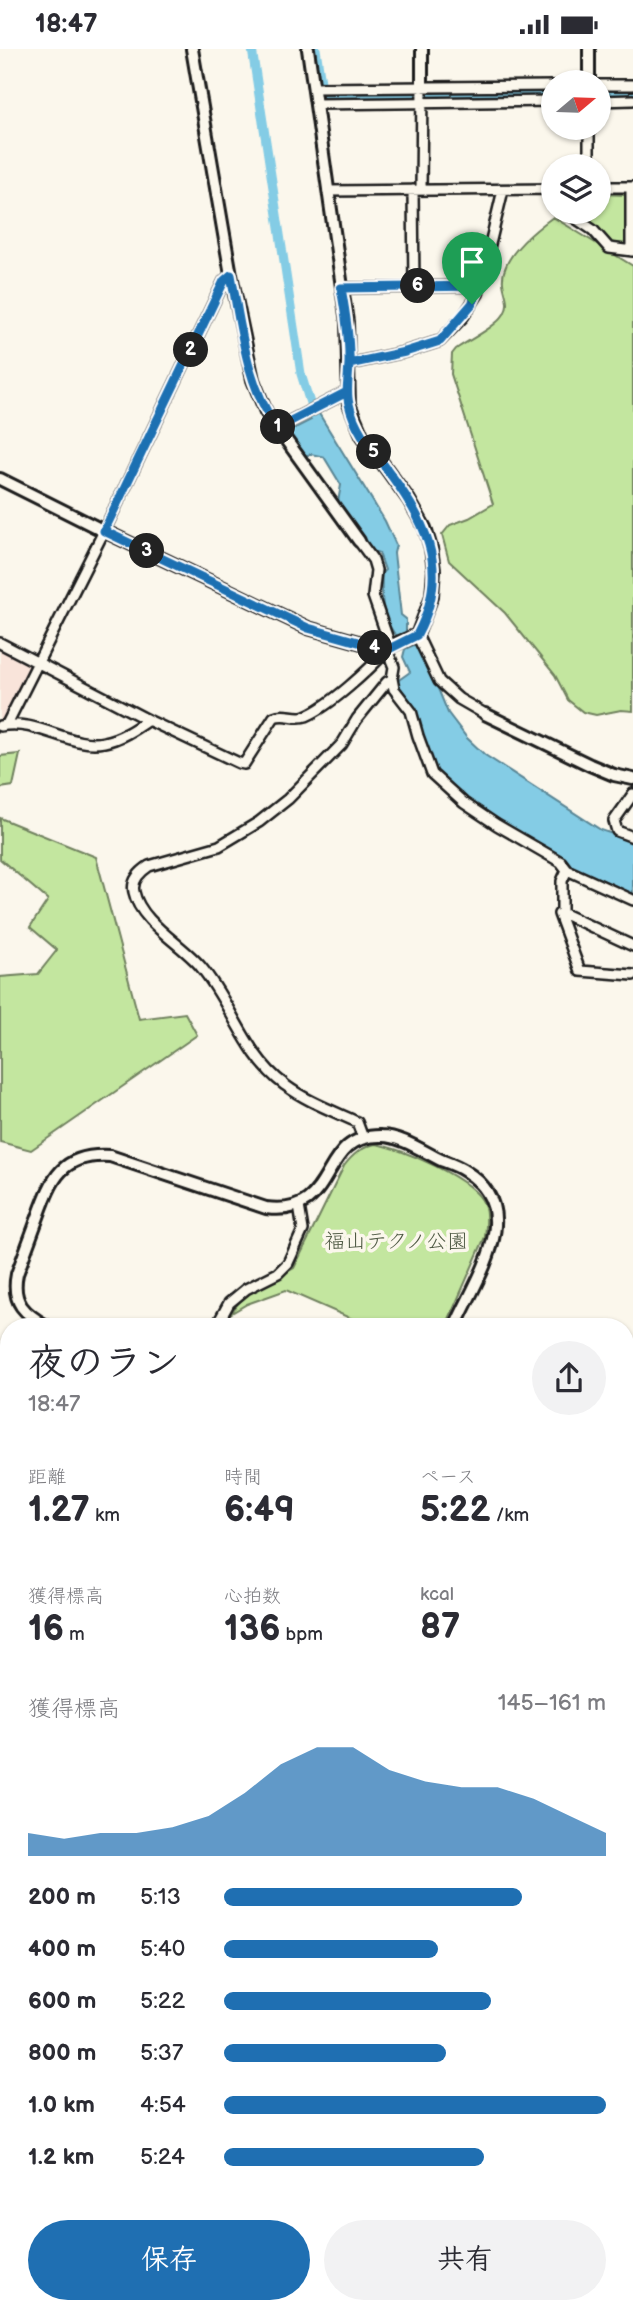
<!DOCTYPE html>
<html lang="ja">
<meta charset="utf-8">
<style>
:root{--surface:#fff;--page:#f2f2f3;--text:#2b2b33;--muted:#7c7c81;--accent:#1f6fb2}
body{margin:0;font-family:"Balsamiq Sans","Klee One",sans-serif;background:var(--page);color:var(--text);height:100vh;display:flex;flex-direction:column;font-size:26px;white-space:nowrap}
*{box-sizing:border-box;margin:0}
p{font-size:23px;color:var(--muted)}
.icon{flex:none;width:38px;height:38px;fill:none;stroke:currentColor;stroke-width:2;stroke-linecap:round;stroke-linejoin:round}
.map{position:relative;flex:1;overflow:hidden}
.panel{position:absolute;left:0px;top:1269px;width:634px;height:996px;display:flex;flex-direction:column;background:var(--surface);border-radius:28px 28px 0 0;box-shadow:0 2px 5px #0004}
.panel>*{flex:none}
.needle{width:46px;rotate:71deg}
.tools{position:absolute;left:541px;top:21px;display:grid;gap:14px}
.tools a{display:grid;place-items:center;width:70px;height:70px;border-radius:50%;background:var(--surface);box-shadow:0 2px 5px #0004;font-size:35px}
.pin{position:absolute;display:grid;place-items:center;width:60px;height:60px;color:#fff;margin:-72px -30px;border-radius:50% 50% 50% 0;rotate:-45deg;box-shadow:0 0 7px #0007}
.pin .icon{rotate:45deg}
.km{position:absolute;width:35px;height:35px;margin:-18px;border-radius:50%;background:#222;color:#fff;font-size:19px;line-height:35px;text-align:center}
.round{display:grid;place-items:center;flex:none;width:74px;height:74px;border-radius:37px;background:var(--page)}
.overview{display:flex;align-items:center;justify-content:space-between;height:119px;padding:0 28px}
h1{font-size:38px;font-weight:600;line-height:52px}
.stats{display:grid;grid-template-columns:repeat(3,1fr);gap:10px;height:119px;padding:7px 28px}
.stats div{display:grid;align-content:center}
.stats b{font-size:35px;font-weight:600}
.stats small{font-size:19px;font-weight:400}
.stats p{font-size:19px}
.chart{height:196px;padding:14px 28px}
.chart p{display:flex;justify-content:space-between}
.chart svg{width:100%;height:126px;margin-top:7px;fill:var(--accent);opacity:.7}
.cta{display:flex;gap:14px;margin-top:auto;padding:14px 28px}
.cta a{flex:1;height:80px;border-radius:42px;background:var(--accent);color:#fff;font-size:28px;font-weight:600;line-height:80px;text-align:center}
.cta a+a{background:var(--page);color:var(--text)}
ul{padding:0 28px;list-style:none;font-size:23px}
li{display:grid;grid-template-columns:112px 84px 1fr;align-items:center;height:52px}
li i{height:18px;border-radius:9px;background:var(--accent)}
.status{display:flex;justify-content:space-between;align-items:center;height:49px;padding:0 35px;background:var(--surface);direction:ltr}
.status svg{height:19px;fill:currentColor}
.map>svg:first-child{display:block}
</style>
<div class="status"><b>18:47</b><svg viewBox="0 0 49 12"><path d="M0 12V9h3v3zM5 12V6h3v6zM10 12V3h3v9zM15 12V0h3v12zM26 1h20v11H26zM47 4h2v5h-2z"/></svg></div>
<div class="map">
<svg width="633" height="2264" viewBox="0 0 633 2264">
<rect width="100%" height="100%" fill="#fbf7ec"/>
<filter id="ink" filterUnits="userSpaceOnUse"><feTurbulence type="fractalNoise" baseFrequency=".0143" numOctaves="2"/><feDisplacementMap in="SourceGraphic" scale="14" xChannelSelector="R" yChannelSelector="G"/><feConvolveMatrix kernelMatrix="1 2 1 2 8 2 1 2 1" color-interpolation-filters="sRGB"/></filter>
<g filter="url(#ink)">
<path fill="#f9e4da" d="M0,598L33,616L7,671L0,673Z
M625,2211L633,2212V2264H571L576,2256H625Z
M169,2256H255L257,2264H172Z"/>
<path fill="#c3e69f" stroke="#70815e" stroke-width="2" d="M599,145L626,146L627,197L612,196L594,176L574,163H598Z
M553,168L633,217V662L621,661L596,666L583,663L568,651L555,626L505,564L449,512L442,486L450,476L469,469L493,455L451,325L452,305L456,300C469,291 496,278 504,265C511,254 504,244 503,234C500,208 535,181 553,168Z
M20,705L13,737L0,739V707Z
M0,769L96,808L139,970L185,964L197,986L31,1101L0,1093V928L38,925L57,901L30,878L48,851L0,810Z
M375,1095C401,1099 474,1130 484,1155C488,1165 486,1178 485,1188L446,1277H368L286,1241L247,1255L230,1265L244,1247L294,1219L344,1117C353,1105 361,1099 375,1095Z
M0,1662L3,1672L9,1674V2049L0,2060L9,2070V2112L0,2108V1868L5,1871L8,1749L0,1745Z
M625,1918L633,1919V1960L625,1961Z
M110,2256H155L158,2264H117Z
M297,2256H383L384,2264H302Z"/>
<path fill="#84cce5" stroke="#5a8695" stroke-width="2" d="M318,363L385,472L396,496L394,504L401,566L406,570V586L399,589C381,574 381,545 382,524L385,521L379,504L373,502L338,453L341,436L324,408L311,405L304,407L287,383L311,371L310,366Z
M416,595L421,598L448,664L467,689L485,706L601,781L633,792V845L565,814L463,750L434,725L397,639L396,633L410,623L403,608L405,600Z"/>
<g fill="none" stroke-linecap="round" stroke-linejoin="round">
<path stroke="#84cce5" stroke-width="9" d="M252,0L301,325L314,367
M316,0L323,47L553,46
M598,46L633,45"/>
<g stroke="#1c1c1c" stroke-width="14">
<path id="minor" d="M598,36H633
M314,39L553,37
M598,52L633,51
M316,55L553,52
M589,79V117
M598,138H633
M631,138V202
M550,140L553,153
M413,141L414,237
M421,141L422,38
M328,142L553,140
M566,163L593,181L609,199L633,202
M342,239L480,237
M349,315L405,303L440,292L463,268L478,245L503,141
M277,379L347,343
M359,492L373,511L376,521L373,547L391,599
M417,586L439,632L459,650L485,665
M0,594L148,671
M7,675L104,482L224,232L231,226
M0,677C38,669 71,700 104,693C120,690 135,680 148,671L239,714L244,715L274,668C285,663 295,671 306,667C330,657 369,621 387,601L394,618L392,630L394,640L411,662L418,687L432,725L464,754L497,776L561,813L567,821L633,851
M633,745L614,772L617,782L633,788
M567,821L562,832V864L633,897
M562,864L559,865L580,922L633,926
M363,1089L357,1073C333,1062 306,1052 285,1036C245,1007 232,955 201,918C183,896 140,873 134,843C131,831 140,823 149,817L219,797L259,773L288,750L342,695L357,670L387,633L392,630
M216,1278L229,1254L246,1240L278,1224L288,1214L303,1181L299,1157
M0,1525L9,1522
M625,1738L633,1724
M625,1905L633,1906
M625,1974L633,1975
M0,2072L9,2069"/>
</g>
<g stroke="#1c1c1c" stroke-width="16">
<path id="tertiary" d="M192,0L231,226L253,331L266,363L359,492
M589,33V0
M422,38V0
M0,430L104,482L308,579L383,600L417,586L432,547L434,521L431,499L425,479L409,451L362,386L349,355L347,273L308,0
M485,665L590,716L614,726L633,730
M48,1278C25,1265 11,1254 17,1225C24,1206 31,1187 38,1168C52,1129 62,1104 110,1107L266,1159C341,1169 315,1085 382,1087C401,1087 424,1103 441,1111C449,1114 458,1117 465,1122C528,1161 476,1229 455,1278
M625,1400H633
M625,2181L633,2137
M625,2204L633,2206
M609,2264L611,2256"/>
</g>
<use href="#minor" stroke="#fbf7ec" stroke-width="9"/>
<use href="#tertiary" stroke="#fbf7ec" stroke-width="10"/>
</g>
</g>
<g fill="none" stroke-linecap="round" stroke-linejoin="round" filter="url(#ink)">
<g stroke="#fff" stroke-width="14">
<path id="route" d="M472,255L440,292L405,303L349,315L347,343L277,379C246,335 241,278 231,226L224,232L104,482L308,579L383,600L387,601L417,586C453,518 424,470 383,415C369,397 354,378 349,355C345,340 350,323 349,307C349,284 345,261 341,239L480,237L472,255"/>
</g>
<use href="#route" stroke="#1f6fb2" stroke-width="9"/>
</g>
<g text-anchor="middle" stroke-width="7" stroke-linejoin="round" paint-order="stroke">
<g font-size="21" fill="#4e5943" stroke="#fbf7ec">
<text x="396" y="1199">福山テクノ公園</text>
</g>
</g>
</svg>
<div class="tools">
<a><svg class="needle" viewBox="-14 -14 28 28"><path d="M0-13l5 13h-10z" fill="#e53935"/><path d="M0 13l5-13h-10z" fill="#7c7c81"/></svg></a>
<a><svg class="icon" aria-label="layers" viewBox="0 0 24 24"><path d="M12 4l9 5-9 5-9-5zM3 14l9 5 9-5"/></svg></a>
</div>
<div class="pin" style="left:472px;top:255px;background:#1e9e55"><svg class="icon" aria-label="arrive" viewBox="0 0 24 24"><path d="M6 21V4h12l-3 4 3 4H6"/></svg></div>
<b class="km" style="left:278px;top:378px">1</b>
<b class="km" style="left:191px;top:301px">2</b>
<b class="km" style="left:147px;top:502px">3</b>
<b class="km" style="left:375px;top:599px">4</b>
<b class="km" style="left:374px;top:403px">5</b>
<b class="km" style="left:418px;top:237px">6</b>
<section class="panel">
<div class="overview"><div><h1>夜のラン</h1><p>18:47</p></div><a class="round"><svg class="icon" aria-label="share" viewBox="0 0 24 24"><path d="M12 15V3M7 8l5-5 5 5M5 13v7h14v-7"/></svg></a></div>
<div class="stats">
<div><p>距離</p><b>1.27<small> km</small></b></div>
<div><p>時間</p><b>6:49</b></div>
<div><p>ペース</p><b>5:22<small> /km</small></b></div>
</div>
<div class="stats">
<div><p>獲得標高</p><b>16<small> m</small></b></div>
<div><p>心拍数</p><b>136<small> bpm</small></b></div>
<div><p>kcal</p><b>87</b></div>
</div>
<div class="chart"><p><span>獲得標高</span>145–161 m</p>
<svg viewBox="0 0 160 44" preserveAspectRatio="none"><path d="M0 44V36L10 38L20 36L30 36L40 34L50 30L60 22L70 12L80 6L90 6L100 14L110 18L120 20L130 20L140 24L150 30L160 36V44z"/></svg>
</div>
<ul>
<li><b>200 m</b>5:13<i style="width:78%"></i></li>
<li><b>400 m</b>5:40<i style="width:56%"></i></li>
<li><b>600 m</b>5:22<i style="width:70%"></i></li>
<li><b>800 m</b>5:37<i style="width:58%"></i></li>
<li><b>1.0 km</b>4:54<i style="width:100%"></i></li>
<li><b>1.2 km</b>5:24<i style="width:68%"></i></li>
</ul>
<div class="cta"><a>保存</a><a>共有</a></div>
</section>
</div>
